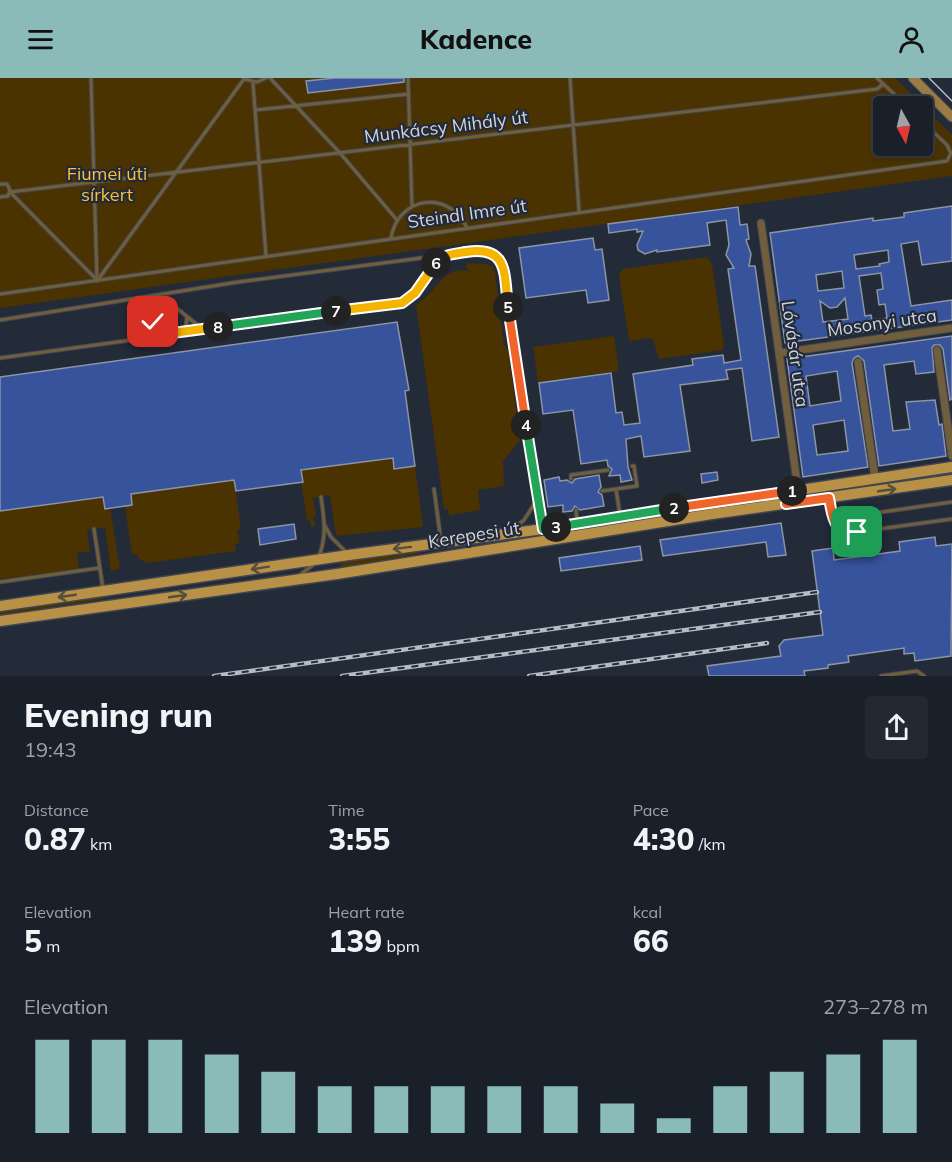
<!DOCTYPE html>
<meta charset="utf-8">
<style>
:root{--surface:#1a202a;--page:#232832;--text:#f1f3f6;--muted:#9fa3a8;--line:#383e47;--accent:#8bbbb9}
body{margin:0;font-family:Mulish,sans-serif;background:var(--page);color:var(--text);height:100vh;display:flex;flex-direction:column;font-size:22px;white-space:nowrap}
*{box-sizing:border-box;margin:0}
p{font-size:20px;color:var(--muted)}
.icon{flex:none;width:33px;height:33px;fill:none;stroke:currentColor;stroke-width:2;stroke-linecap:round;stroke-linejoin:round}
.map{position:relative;height:598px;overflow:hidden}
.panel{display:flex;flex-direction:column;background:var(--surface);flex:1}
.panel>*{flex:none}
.needle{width:39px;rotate:172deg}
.controls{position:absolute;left:873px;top:18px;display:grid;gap:12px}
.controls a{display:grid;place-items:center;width:60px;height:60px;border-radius:6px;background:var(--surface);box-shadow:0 3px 9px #0003,0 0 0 2px var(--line);font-size:30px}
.pin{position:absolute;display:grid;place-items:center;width:51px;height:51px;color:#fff;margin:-26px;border-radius:12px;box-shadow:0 3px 9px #0006}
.km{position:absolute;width:30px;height:30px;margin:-15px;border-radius:50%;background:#222;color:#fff;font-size:16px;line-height:30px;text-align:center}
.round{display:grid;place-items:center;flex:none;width:63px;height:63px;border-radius:6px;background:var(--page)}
.head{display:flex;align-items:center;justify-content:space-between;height:102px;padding:0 24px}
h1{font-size:33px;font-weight:800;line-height:45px}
.figures{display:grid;grid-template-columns:repeat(3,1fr);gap:9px;height:102px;padding:6px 24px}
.figures div{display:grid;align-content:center}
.figures b{font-size:30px;font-weight:800}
.figures small{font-size:16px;font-weight:400}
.figures p{font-size:16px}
.chart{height:168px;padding:12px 24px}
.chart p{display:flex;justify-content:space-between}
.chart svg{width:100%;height:108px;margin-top:6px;stroke:var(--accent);stroke-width:6}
header{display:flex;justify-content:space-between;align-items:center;height:78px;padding:0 24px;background:var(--accent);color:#111;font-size:27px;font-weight:800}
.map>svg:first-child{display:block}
</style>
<header><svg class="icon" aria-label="menu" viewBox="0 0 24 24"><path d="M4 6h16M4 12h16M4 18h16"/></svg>Kadence<svg class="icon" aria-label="person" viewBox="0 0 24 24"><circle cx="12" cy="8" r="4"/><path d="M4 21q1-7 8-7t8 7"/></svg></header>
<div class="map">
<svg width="952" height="598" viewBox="0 0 952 598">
<rect width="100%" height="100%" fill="#232a38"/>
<path fill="#4a3300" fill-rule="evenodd" d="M0,0H895L952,57V98L0,230ZM884,28H922V68H884Z
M707,179L712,186L724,268L722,272L659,281L653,261L649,260L629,263L619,196L623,191Z
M466,185L487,186L493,189L495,195L504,267L508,271L520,362L503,383L504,408L478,412L480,432L449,437L448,431H444L416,227C421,223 426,219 431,214C441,202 452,187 471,194L466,190Z
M614,258L619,293L538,304L533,269Z
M393,380L395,391L415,388L423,449L336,458L330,417L313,420L316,438H313L315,448L311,449L310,442H307L301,404L303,403L301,392Z
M234,402L241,451L237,452L240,465L235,466L236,473L147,485L138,480L137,476H132L125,428L132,427L131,416Z
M103,419L105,431L110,430L120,491L111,493L105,449L87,452L90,474L77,475L79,491L0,501V433Z
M432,472L390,482L341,490L340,483Z
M104,518V521L0,537V533Z"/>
<path fill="#37539c" stroke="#8c94a6" stroke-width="1.5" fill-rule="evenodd" d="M335,0H404V4L308,15L306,3Z
M952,128V183L922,187L918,163L901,166L911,228L952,222V242L785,265L770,155L873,140V143L904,139V135ZM888,172L889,184L879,186L880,188L856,191L854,177ZM842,193L844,210L818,213L816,197ZM881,195L883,211L877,212L879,227L885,226L887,240L872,242L871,237L865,238L859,198ZM845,220L848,241L823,244L820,223L830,230L837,229Z
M738,129L740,147L747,146L749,161L746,162L751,176L749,188H755L779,359L752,363L742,290L726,292L728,301L680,307L690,373L644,379L641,358L626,361L628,389L632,402L621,404L620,397L609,398L612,391L608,388L607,382L581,386L573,332L543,336L539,305L611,295L616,335L622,334L624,347L640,345L633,296L693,287L692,281L723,277L724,285L741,282L728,191L734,190L726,177L729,167L726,142L707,145L710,167L657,174V172L645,176L638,172L637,167L643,153L637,154V151L609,155L608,146Z
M593,160L595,172L602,171L609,222L588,225L586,212L526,220L519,170Z
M397,244L409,312L405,313L415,388L394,391L393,380L301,392L303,404L236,413L234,402L131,416L132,427L105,431L103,419L0,433V299Z
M952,258V321L950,322L943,271L940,267H934L932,270L934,294L916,296L914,283L884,287L893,353L910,351L906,324L935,322L939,347L942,346L946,378L879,388L864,283L858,278L854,280L852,285L868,389L803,399L787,281ZM837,293L841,323L810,328L806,298ZM844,342L848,373L817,377L813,347Z
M717,394L718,402L702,405L701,396Z
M599,397L601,409L598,414L602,417L604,428L580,432L575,428L572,433L563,434V427L548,429L544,402L559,399L560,403L567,402L572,405L575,401Z
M781,445L786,477L768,479L766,464L663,478L660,462Z
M294,446L296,461L260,467L258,451Z
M935,459L936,468L952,466L951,578L915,583L914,575L904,576V570L848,578L849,584L828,587V590L804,593L805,598H709L707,588L781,578L779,568L784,562L823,557L812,473L833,470L834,482L900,473L899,464Z
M640,468L642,482L561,493L559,480Z"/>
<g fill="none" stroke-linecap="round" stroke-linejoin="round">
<g stroke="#3f4552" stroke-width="5">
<path id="lane" d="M91,0L97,201
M270,0L340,75L397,142
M408,0L412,129
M570,0L579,133
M877,0L907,28
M244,1L257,4L266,0
M253,5L266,178
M255,32L409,16
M0,106H7L10,112L8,118L0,119
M10,114L877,11L883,6
M10,114L96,201
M391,160C398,118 449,111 467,150
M97,203L244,1
M0,216L947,83L951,75L947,67L922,43
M156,241L161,253L165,256
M0,242L238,204L482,172L492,175L499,181L504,193L512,258L542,448
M181,254L186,248L187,239
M141,259L158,237L172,230L179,232L201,250
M0,280L402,225L415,215L432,189L444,178
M571,401V397L608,392
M434,411L441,463
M616,411L637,408L634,388H632
M602,413L616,411L620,437
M829,422C833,442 833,455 857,454L952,441
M576,432L577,442
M833,441L952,424
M325,448L331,459L345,473
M94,451L103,511
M513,451L524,442L537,422
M319,478C327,459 324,439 321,419
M300,497L314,486
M0,504L99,490
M881,598L917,593L924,598"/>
</g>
<g stroke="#3f4552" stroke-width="9">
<path id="street" d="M761,145L796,397L798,412L796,416
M937,272L952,378
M780,275L952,250
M858,284L875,400"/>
</g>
<g stroke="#3f4552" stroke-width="11">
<path id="secondary" d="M913,0L952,39"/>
</g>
<g stroke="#3f4552" stroke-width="13">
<path id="primary" d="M0,528L349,477L543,451L952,389
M0,543L337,496L712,436L952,402"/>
</g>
<use href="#lane" stroke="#715e3c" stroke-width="3"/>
<use href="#street" stroke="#715e3c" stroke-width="7"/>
<use href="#secondary" stroke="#997b43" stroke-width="9"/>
<use href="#primary" stroke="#b89146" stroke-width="10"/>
<path stroke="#b7bbc5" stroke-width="1.5" d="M929,0L952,23"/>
<g stroke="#b7bbc5" stroke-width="4.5">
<path id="rail" d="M214,598L817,514
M342,598L820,534
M529,598L767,565"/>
</g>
<use href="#rail" stroke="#232a38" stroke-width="2" stroke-dasharray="7" stroke-linecap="butt"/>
</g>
<defs><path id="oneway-shaft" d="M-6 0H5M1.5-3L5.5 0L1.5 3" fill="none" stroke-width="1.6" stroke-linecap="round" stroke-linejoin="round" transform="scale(1.5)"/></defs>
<g stroke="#574e3d">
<use href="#oneway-shaft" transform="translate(887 412) rotate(-8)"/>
<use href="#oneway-shaft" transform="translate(402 470) rotate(173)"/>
<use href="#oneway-shaft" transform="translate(260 490) rotate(171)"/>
<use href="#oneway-shaft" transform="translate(67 518) rotate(172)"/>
<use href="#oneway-shaft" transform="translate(178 518) rotate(-8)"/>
</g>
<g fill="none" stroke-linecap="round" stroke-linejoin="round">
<g stroke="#fff" stroke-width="12">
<path id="split-1" d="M792,413L798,412L794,419L786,426L829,420C833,440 832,454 857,454"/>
</g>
<g stroke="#fff" stroke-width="12">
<path id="split-2" d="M674,430L792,413"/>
</g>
<g stroke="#fff" stroke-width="12">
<path id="split-3" d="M556,449L674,430"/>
</g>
<g stroke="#fff" stroke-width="12">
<path id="split-4" d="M526,347L543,451L556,449"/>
</g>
<g stroke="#fff" stroke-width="12">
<path id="split-5" d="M508,229L526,347"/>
</g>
<g stroke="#fff" stroke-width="12">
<path id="split-6" d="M436,185C444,176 454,176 466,174C509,167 504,196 508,229"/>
</g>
<g stroke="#fff" stroke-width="12">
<path id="split-7" d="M336,233L402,225L415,215L436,185"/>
</g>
<g stroke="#fff" stroke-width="12">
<path id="split-8" d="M218,249L336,233"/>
</g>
<g stroke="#fff" stroke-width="12">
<path id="split-9" d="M153,244L156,240L158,247L165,256L218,249"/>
</g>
<use href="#split-1" stroke="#f0652b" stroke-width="8"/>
<use href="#split-2" stroke="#f0652b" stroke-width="8"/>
<use href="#split-3" stroke="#22a559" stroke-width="8"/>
<use href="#split-4" stroke="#22a559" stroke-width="8"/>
<use href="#split-5" stroke="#f0652b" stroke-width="8"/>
<use href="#split-6" stroke="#f5b400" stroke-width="8"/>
<use href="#split-7" stroke="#f5b400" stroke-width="8"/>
<use href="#split-8" stroke="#22a559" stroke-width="8"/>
<use href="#split-9" stroke="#f5b400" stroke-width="8"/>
</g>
<g text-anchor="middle" stroke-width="4.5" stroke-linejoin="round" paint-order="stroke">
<g font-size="18" fill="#cfd3dc" stroke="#232a38">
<text transform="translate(446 49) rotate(-7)" y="6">Munkácsy Mihály út</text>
<text transform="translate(467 136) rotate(-8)" y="6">Steindl Imre út</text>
<text transform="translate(882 245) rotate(-8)" y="6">Mosonyi utca</text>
<text transform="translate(795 276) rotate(82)" y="6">Lóvásár utca</text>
<text transform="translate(474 457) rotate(-9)" y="6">Kerepesi út</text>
</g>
<g font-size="18" fill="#fdbf40" stroke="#232a38">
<text x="107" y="102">Fiumei úti<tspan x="107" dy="21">sírkert</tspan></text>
</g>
</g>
</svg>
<div class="controls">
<a><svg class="needle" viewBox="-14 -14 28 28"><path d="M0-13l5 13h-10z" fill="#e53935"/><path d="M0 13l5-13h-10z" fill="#9fa3a8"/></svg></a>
</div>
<div class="pin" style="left:857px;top:454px;background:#1e9e55"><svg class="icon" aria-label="arrive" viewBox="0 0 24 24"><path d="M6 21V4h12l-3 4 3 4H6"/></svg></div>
<div class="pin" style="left:153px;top:244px;background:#d93025"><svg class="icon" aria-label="check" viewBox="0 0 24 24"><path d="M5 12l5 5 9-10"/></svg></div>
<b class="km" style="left:792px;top:413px">1</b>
<b class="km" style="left:674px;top:430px">2</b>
<b class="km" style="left:556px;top:449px">3</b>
<b class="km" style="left:526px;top:347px">4</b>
<b class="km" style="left:508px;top:229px">5</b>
<b class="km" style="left:436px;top:185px">6</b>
<b class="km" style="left:336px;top:233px">7</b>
<b class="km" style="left:218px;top:249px">8</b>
</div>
<section class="panel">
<div class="head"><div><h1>Evening run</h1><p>19:43</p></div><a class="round"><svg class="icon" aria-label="share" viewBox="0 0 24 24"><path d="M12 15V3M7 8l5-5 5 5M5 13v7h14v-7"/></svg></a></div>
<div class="figures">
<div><p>Distance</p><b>0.87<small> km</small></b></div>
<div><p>Time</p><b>3:55</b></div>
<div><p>Pace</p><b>4:30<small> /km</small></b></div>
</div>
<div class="figures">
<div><p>Elevation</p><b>5<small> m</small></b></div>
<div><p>Heart rate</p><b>139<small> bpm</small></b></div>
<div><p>kcal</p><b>66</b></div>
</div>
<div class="chart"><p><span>Elevation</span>273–278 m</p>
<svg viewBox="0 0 160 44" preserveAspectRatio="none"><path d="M5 44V6M15 44V6M25 44V6M35 44V12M45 44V19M55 44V25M65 44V25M75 44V25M85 44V25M95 44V25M105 44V32M115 44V38M125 44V25M135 44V19M145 44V12M155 44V6"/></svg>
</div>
</section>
